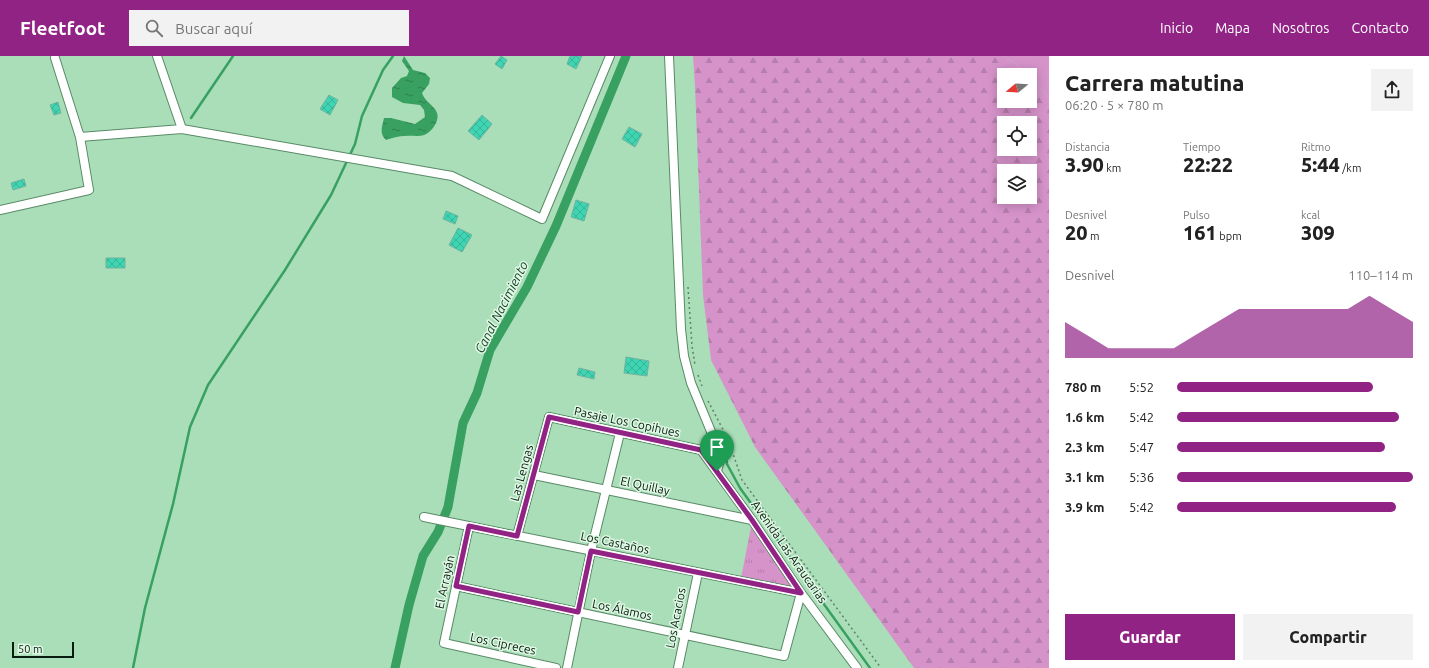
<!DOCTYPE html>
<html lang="es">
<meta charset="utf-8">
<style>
:root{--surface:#fff;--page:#f2f2f2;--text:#222;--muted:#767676;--accent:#912385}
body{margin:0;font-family:Ubuntu,sans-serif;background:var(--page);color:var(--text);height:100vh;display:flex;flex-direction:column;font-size:15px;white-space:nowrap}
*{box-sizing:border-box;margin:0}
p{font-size:13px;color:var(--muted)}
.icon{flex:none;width:22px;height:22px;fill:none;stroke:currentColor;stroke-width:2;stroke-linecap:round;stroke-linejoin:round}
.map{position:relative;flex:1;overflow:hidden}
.side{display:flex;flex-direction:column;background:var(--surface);width:380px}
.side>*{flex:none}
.needle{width:26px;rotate:252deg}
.tools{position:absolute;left:997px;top:12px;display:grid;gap:8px}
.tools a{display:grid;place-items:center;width:40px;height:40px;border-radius:0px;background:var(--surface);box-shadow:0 2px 10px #0003;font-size:20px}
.scale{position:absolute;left:12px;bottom:10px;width:62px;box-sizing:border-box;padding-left:4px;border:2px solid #071b0e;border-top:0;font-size:11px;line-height:14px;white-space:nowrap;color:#071b0e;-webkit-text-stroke:3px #def8e4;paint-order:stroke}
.pin{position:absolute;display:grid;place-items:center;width:34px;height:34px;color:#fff;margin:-41px -17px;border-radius:50% 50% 50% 0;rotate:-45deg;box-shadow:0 0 4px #0007}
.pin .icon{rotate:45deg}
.round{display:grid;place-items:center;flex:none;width:42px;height:42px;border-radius:0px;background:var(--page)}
.overview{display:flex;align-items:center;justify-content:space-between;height:68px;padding:0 16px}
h1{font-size:22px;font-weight:800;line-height:30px}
.figures{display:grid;grid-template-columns:repeat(3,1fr);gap:6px;height:68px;padding:4px 16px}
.figures div{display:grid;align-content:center}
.figures b{font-size:20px;font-weight:800}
.figures small{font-size:11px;font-weight:400}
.figures p{font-size:11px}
.chart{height:112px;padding:8px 16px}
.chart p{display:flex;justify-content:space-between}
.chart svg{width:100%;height:72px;margin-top:4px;fill:var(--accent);opacity:.7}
.button{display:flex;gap:8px;margin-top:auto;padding:8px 16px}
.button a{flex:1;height:46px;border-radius:0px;background:var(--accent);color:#fff;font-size:16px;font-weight:800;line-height:46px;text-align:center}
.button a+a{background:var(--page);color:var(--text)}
ul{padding:0 16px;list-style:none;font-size:13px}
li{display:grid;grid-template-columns:64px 48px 1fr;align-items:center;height:30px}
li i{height:10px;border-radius:5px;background:var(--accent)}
header{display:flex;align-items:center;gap:24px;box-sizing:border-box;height:56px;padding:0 20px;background:var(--accent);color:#fff}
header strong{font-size:19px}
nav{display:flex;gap:22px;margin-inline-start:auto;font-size:14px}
.search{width:280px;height:36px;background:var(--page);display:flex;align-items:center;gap:10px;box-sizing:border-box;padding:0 14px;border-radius:0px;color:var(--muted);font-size:15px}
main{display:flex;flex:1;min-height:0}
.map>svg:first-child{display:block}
</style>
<header>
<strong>Fleetfoot</strong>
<div class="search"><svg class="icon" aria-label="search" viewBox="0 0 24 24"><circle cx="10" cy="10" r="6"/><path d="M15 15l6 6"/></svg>Buscar aquí</div>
<nav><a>Inicio</a><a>Mapa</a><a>Nosotros</a><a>Contacto</a></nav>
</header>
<main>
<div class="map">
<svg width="1049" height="612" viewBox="0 0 1049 612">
<defs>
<pattern id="forest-firs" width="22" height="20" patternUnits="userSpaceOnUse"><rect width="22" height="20" fill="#d693ca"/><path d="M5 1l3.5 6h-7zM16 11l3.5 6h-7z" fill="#b67eac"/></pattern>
<pattern id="park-tufts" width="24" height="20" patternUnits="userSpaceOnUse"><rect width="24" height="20" fill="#d693ca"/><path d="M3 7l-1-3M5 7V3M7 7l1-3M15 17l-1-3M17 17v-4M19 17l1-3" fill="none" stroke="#b67eac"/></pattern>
<pattern id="water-ripples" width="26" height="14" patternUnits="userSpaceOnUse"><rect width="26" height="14" fill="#38a061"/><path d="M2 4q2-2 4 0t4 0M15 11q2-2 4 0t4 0" fill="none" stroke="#2d824e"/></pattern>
<pattern id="building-cross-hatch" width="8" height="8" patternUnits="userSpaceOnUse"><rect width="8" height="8" fill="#3fd5b2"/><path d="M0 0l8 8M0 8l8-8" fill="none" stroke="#36b698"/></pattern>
</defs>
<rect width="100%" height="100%" fill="#aadeb8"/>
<path fill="#d693ca" d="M1003,0H1049V42L1030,22V19H1027L1016,8Z"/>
<path fill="url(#forest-firs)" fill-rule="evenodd" d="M693,0H1003L1016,8L1027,19H1004V45H1030V22L1049,42V612H914L755,391L711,304L703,239L695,30ZM1004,67H1030V93H1004ZM1004,115H1030V141H1004Z"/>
<path fill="url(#park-tufts)" d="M751,471L795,532L741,522Z"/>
<path fill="url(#water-ripples)" d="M404,0L413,14L425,17L430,22L429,28L422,37C425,46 435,50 437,57C440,65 431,77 424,79C418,81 411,79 405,80C399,80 392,82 386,84C379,77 382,71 384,62H391L415,68L425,61L424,54L420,49L403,47L392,41V32L401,22L407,20L409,15L402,5Z"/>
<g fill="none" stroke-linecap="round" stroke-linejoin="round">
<path stroke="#38a061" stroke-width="2.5" d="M191,62L233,0
M724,384L727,408L740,432L870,612
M133,612L145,552L173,448L190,371L208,329L285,214L331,139L355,88L362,60L383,14L393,0"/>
<path stroke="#38a061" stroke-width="9" d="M395,612L409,549L423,500L438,476L448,451L463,367L477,337L490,294L527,231L556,170L626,0"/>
</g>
<path fill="url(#building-cross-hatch)" stroke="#70b39f" d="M501,0L507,4L502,13L495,8Z
M570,0H582L576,13L567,8Z
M329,39L338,44L330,59L320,53Z
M58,46L61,57L54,59L50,49Z
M482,59L492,68L479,84L468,75Z
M629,71L642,78L635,91L622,83Z
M24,123L26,130L13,134L11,127Z
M576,144L589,148L584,165L571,161Z
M446,155L458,160L455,168L443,163Z
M458,172L472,179L462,196L449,189Z
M106,202H125V212H106Z
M626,301L649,305L647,320L624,317Z
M579,312L595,316L594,323L577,319Z"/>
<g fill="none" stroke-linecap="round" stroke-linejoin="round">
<g stroke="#598a67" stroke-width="10">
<path id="street" d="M157,0L182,73L452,120L542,163L610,0
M669,0L681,273L684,300L691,327L717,390L720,404L717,415
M55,2L80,81L182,73
M0,154L89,134L80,81
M534,419L752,464
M424,461L801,537L784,600L456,530
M469,470L444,587L556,612
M517,480L549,361L701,394L752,464L801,537L857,612
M567,612L591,495L620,377
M678,612L698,517"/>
</g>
<path stroke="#5e8369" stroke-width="1.5" stroke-dasharray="2 3" stroke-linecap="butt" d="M688,231L692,290L695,309
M698,319L702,330
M708,345L728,383L742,424L881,612"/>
<use href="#street" stroke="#fff" stroke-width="8"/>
</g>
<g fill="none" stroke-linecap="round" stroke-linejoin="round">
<g stroke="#fff" stroke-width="8">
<path id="route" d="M549,361L701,394L752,464L801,537L591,495L578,556L456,530L469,470L517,480Z"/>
</g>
<use href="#route" stroke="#912385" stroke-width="5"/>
</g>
<g text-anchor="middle" stroke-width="3" stroke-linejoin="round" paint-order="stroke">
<g font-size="12" fill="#071b0e" stroke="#def8e4">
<text transform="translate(627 366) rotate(12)" y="4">Pasaje Los Copihues</text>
<text transform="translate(522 417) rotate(-75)" y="4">Las Lengas</text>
<text transform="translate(645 430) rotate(12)" y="4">El Quillay</text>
<text transform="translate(615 487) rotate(12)" y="4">Los Castaños</text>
<text transform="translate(789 496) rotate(55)" y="4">Avenida Las Araucarias</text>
<text transform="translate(445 526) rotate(-78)" y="4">El Arrayán</text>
<text transform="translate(622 554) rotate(12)" y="4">Los Álamos</text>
<text transform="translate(676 562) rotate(-79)" y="4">Los Acacios</text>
<text transform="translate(503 588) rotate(12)" y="4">Los Cipreces</text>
</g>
<g font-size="13" font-style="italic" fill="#143e24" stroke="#def8e4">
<text transform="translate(501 251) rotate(-63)" y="5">Canal Nacimiento</text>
</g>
</g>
</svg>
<div class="tools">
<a><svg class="needle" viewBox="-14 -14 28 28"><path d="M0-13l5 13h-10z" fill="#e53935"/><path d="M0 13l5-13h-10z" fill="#767676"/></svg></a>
<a><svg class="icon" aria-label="locate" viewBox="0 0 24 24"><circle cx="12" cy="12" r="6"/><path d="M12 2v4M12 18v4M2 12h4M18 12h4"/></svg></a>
<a><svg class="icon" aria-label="layers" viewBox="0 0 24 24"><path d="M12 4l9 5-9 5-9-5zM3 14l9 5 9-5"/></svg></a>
</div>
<div class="scale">50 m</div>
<div class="pin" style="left:717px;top:415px;background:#1e9e55"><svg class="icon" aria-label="arrive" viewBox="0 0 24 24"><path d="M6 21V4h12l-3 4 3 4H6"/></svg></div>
</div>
<section class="side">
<div class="overview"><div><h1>Carrera matutina</h1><p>06:20 · 5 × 780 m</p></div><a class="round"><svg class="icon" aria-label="share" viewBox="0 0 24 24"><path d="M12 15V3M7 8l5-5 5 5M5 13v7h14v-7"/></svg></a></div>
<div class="figures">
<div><p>Distancia</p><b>3.90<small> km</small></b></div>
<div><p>Tiempo</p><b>22:22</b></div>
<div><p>Ritmo</p><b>5:44<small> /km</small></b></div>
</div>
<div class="figures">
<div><p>Desnivel</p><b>20<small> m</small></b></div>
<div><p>Pulso</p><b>161<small> bpm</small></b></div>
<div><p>kcal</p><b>309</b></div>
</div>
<div class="chart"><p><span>Desnivel</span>110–114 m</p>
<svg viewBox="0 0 160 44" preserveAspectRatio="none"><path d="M0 44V22L10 30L20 38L30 38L40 38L50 38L60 30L70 22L80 14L90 14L100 14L110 14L120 14L130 14L140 6L150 14L160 22V44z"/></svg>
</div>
<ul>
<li><b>780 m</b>5:52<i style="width:83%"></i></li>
<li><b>1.6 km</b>5:42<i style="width:94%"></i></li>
<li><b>2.3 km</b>5:47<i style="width:88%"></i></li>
<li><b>3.1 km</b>5:36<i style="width:100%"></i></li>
<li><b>3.9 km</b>5:42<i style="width:93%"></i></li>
</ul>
<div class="button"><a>Guardar</a><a>Compartir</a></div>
</section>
</main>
